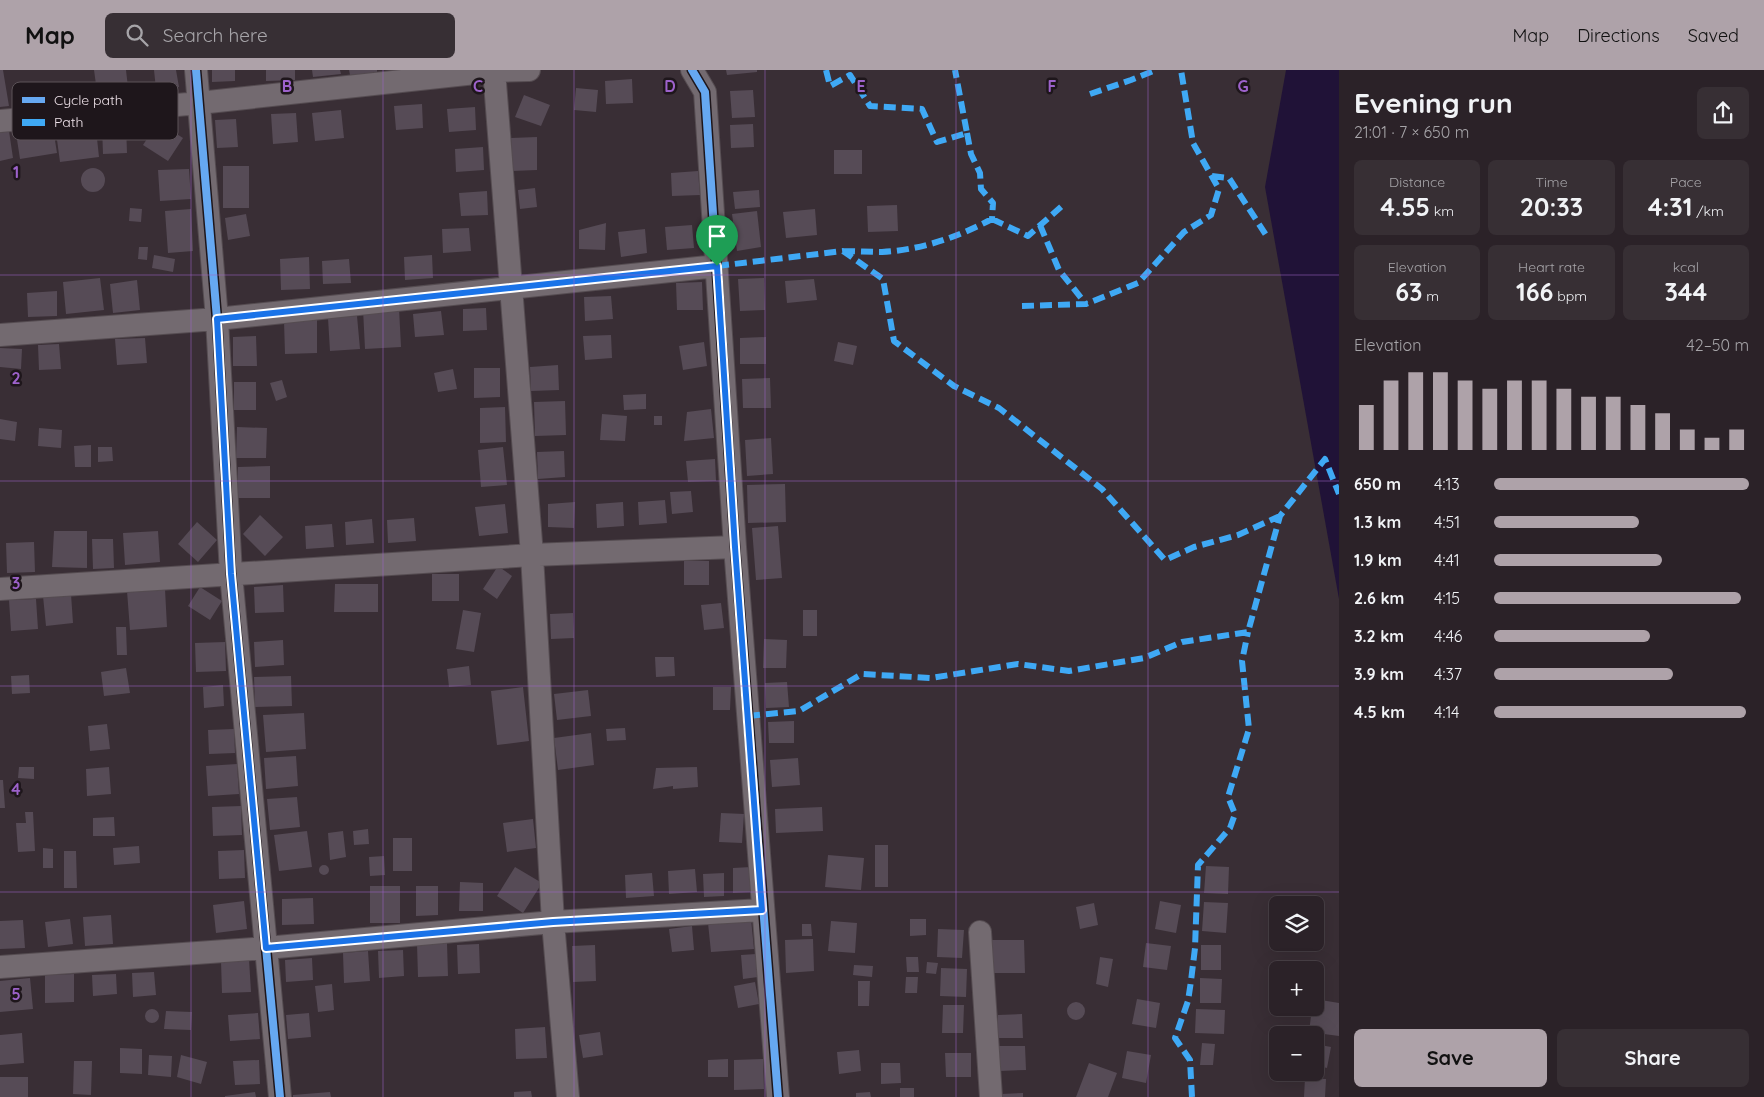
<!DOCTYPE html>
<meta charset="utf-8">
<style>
:root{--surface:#2b2228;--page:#372f34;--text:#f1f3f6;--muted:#a6a4a8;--line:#473f45;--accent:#aea2a9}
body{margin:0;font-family:Quicksand,sans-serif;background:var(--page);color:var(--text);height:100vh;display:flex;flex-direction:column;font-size:19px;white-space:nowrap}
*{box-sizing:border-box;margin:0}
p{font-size:16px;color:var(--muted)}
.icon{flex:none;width:28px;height:28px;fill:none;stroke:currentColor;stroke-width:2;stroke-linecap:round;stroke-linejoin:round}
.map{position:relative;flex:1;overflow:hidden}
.side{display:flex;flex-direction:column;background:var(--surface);width:425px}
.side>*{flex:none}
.fabs{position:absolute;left:1269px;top:826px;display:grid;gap:10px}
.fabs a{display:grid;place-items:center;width:55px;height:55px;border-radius:8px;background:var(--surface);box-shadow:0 5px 20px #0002,0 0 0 1px var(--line);font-size:25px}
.pin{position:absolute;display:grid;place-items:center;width:42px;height:42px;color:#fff;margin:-51px -21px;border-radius:50% 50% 50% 0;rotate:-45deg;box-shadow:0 0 5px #0007}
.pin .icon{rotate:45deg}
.round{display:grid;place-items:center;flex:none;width:52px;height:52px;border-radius:8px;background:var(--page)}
.overview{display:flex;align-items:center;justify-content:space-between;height:85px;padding:0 15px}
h1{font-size:28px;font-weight:700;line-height:38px}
.stats{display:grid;grid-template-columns:repeat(3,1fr);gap:8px;height:85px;padding:5px 15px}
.stats div{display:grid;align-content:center;border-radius:8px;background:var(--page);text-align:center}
.stats b{font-size:25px;font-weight:700}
.stats small{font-size:14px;font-weight:400}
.stats p{font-size:14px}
.chart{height:140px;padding:10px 15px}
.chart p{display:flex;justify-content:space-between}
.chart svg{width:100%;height:90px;margin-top:5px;stroke:var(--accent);stroke-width:6}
.button{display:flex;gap:10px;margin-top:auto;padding:10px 15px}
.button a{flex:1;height:58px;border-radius:8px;background:var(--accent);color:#111;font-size:20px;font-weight:700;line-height:58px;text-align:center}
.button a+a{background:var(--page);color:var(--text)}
ul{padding:0 15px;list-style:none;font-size:16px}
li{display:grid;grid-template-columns:80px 60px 1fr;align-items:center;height:38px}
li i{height:12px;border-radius:6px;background:var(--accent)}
header{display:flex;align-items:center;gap:30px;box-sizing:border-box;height:70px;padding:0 25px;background:var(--accent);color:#111}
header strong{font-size:24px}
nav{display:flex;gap:28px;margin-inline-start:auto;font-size:18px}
.search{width:350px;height:45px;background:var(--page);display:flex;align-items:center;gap:12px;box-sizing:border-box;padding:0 18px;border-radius:8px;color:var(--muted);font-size:19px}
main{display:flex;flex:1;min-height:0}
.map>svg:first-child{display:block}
</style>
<header>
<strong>Map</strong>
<div class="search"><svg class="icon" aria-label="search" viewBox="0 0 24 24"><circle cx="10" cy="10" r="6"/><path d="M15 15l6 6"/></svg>Search here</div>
<nav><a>Map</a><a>Directions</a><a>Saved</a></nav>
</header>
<main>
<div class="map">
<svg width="1339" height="1027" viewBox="0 0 1339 1027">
<rect width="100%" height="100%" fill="#392e35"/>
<path fill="#201237" d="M1286,0H1339V529L1265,117Z"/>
<path fill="#564b56" d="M0,0H3L9,36L0,37Z
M94,0H126L129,26L98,29Z
M154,0H176L179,17L156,19Z
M212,0H235V11L212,12Z
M266,0H295V10L266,11Z
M312,0H340L341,4L313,7Z
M349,0H377V3L350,5Z
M726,0H757V2L727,5Z
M632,9L633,33L606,34L605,11Z
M576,18L598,20L596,42L574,40Z
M753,20L755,47L732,48L730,21Z
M524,25L550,35L541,56L515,47Z
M422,34L423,58L396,60L394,36Z
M475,37L476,60L449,62L447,39Z
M341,40L344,68L315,71L312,43Z
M296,43L298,72L273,74L271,44Z
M236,49L238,77L217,78L215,50Z
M95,50L99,87L60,92L55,55Z
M158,52L183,68L168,91L143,75Z
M753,54L754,77L731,78L730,55Z
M126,55L127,83L103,84L102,57Z
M53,58L57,83L20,89L16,63Z
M9,61L13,88L0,91V63Z
M537,67V100L512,101L511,68Z
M483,77L484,100L456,102L455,79Z
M834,80H862V104H834Z
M223,96H249V138H223Z
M81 110a12 12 0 1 1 24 0a12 12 0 1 1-24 0Z
M189,99L191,129L160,131L158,100Z
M698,101L700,125L672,126L671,103Z
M535,118L537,137L520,139L518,120Z
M759,120L760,137L735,139L733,122Z
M487,121L488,145L461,146L459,123Z
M897,135L898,161L868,162L867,136Z
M130,138L142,139L141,152L129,151Z
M191,139L193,181L168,183L165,141Z
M815,139L817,165L786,168L783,142Z
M757,141L761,177L737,181L732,144Z
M246,144L250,166L228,170L225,148Z
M606,153L605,180L579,179V160Z
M692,155L694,178L667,180L665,157Z
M469,158L471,181L443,183L442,159Z
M645,159L647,183L621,187L618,162Z
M139,177H148L147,190L138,189Z
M154,185L175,189L173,202L152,198Z
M432,185L433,208L405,210L404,187Z
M309,187L310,219L281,220L280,189Z
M349,189L351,213L323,214L322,191Z
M100,208L104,240L66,244L63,212Z
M764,208L765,240L740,241L738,209Z
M814,209L817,230L787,233L785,211Z
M137,210L140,240L113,243L110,214Z
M702,212L703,240H677L676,213Z
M57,221V246L28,247L27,223Z
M611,226L613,249L585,251L584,227Z
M399,238L401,277L365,279L363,239Z
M486,238L487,260L463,261V239Z
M441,241L444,265L415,267L413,244Z
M357,246L360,279L330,281L328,248Z
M317,250V283L285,284L284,251Z
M611,265L612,288L585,290L583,266Z
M256,266L257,296H233V267Z
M766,267V294H740V268Z
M145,268L147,293L117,295L115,269Z
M704,272L707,296L683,300L679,276Z
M838,272L857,276L853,295L834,291Z
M59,274L61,299L39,300L38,275Z
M0,278L22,279L21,299L0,297Z
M558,295L559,320L531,321L530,297Z
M474,298H500V327L474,328Z
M453,299L457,319L438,322L434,303Z
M770,308L771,338H743L742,309Z
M282,310L287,327L276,331L270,313Z
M234,312H256V340H234Z
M646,324V339L624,340L623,325Z
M565,331L566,365L535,366L534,332Z
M505,337L506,372L480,373V338Z
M711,339L714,368L684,371L687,342Z
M602,344L627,346L625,371L600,370Z
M654,346H662V355H654Z
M0,349L17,352L15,371L0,369Z
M237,357L267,358L266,388H236Z
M39,358L62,360L61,378L38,376Z
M771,368L773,404L747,406L745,370Z
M91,375V397H75L74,376Z
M98,377H112L113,391L98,392Z
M503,377L507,415L481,417L478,380Z
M564,381L565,407L538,409L537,382Z
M715,389L716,411L688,412L686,391Z
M270,396V428H238V397Z
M785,414L786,452L748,453L747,415Z
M691,421L693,442L672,444L670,422Z
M665,430L667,453L639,455L638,432Z
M575,432L574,458L548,457V434Z
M623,432L624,456L597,458L596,434Z
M505,434L508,463L479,466L475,437Z
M260,445L283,467L265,486L243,464Z
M414,448L416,471L388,473L387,450Z
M372,449L374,473L346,475L345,452Z
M197,452L217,470L198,492L178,474Z
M332,454L334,477L306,479L305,456Z
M778,456L782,508L756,510L752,458Z
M54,461H87V498L52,497Z
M158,461L160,492L125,495L123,463Z
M92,469H113L114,498L93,499Z
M34,472L35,502L7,503L6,473Z
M684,491H709V515H684Z
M498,496L512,506L497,529L483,519Z
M432,504H459V531H432Z
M335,514H378V542H334Z
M283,515L284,542L255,543L254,517Z
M200,517L222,531L210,550L188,536Z
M165,519L167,557L130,560L127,521Z
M71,524L73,553L46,556L43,526Z
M36,529L38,559L11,561L9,530Z
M721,533L724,558L704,560L701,535Z
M463,540L481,543L474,582L456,579Z
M803,540H817V566H803Z
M573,543L574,568L551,569L550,544Z
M116,557H126L127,585H117Z
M764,569L787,570L786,598H763Z
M283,570L284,595L255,597L254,572Z
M225,572L226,601L196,602L195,573Z
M655,587H674L675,606L656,607Z
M469,596L471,615L449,617L447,599Z
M126,598L130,623L104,626L101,602Z
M29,605L30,623L12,624L11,606Z
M291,606L292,636L255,637L254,607Z
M787,612L789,637L766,638L765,613Z
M223,615L224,636L204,638L203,617Z
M523,617L529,671L497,675L491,621Z
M713,617H731L730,640H713Z
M588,620L591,646L557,650L554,624Z
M304,643L306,679L266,682L263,645Z
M794,651V673H769L768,652Z
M107,654L110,679L90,681L88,656Z
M625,658L626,670L607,671L606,659Z
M234,659L235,683L209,684L208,660Z
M591,663L594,695L558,700L554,668Z
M296,686L298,716L266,719L264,688Z
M798,688L800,715L772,717L770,690Z
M237,694L239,724L208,726L206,696Z
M19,697H34V709L18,708Z
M109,697L111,724L87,726L86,699Z
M697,697L698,717L673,719V716L653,719L656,698Z
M0,710H3L5,738H0Z
M297,727L300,757L270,760L267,729Z
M241,736L242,765L213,766L212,737Z
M822,737L823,761L776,763L775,739Z
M25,742H33L35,781L18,782L16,753H26Z
M721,743L744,744L742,773L719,772Z
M114,747L115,766H93V748Z
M533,749L536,778L507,782L503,753Z
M368,759L369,774L354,775L353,761Z
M307,761L312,797L279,801L274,765Z
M343,761L346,787L330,790L328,763Z
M393,768H412V801H393Z
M875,775H888V817H875Z
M139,776L140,793L114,795L113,778Z
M43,778L53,779V798H43Z
M244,780L245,808L219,809L218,781Z
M64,781H76L77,818H64Z
M828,785L864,788L861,820L825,817Z
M384,786L385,805L370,806L369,787Z
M319 800a5 5 0 1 1 10 0a5 5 0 1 1-10 0Z
M1206,796L1229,797L1228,824L1204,823Z
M515,797L542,813L523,843L497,826Z
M751,797L752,822L733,823V798Z
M695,799L697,822L669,824L668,801Z
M652,803L654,826L626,828L625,805Z
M724,803V826L704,827L703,804Z
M460,812L483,813V841H459Z
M370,816H400V853H370Z
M416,816H438V845L416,846Z
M313,828L314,854L282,855V829Z
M244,831L247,859L216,863L213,835Z
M1160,831L1181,835L1176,863L1155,859Z
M1204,832L1228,833L1226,863L1202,861Z
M1094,833L1098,855L1080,859L1076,837Z
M111,845L113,874L85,876L83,847Z
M70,849L73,874L48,877L45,852Z
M751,849L754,879L711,882L708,853Z
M910,849H926V865L910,866Z
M23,850L25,878L0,879V851Z
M831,851L857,853L855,883L828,881Z
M802,854H811L812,866H802Z
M692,856L694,880L672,882L669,859Z
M938,859L964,860L962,888L937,887Z
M813,869L814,901L786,903L785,870Z
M992,870H1024L1025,903H992Z
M447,873L448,906L418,907L417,874Z
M1146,873L1171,876L1167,900L1143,897Z
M479,874L480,903L458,904L457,875Z
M595,875L596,911L573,912L572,876Z
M1201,875H1221V900H1201Z
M403,880L404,906L379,908L378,881Z
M368,881L370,911L344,913L343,883Z
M756,884L758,907L743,909L741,885Z
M906,887H918L919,902H907Z
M1100,887L1113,889L1108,917L1096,914Z
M312,888L313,910L286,912L285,890Z
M249,889L251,922L222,923L221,891Z
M927,892L938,893L936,904L926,903Z
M854,895L873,896L872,907L853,905Z
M941,898L967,899L966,927L940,926Z
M154,902L156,925L133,927L132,903Z
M74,904V932L45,933V905Z
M116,904L117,924L93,926L92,905Z
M906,907H918L917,923H905Z
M30,908L33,939L0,942V911Z
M1200,908L1222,909L1221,933H1200Z
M858,911H870L869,936H858Z
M755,912L759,934L738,938L734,916Z
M332,914L334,940L318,942L315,916Z
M1137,929L1160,933L1156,958L1132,954Z
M1315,929L1339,933V966L1309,962L1312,938H1315Z
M1067 941a9 9 0 1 1 18 0a9 9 0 1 1-18 0Z
M943,935H964L963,963H942Z
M145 946a7 7 0 1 1 14 0a7 7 0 1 1-14 0Z
M1196,939L1225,940L1224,964L1195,963Z
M166,941L192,942L191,960L164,959Z
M258,943L260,969L230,971L228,945Z
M309,943L311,967L288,969L286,945Z
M1022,944L1023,968H998V945Z
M545,957L547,988L516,989L515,959Z
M600,962L603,985L583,988L579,965Z
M22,963L24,993L0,995V965Z
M1202,973L1215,974L1213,995H1200Z
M1315,974L1331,977L1327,998L1315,995Z
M999,976H1025L1026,1000L999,1001Z
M120,978L142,979V1004L120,1003Z
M859,980L861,1001L839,1004L837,982Z
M1127,981L1151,985L1146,1013L1122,1008Z
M945,983H971V1007H946Z
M149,985L172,986L171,1007L148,1005Z
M181,985L207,992L201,1014L177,1007Z
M728,989V1007H708V990Z
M763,989L764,1019L734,1020V990Z
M259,990L260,1014L235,1015L233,991Z
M74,991H92L91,1025L73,1024Z
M881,993H900L901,1013L881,1014Z
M1089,993L1117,1003L1108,1027H1076Z
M0,1007H28V1027H0Z
M1305,1008L1326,1009L1325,1027H1304Z
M900,1018H914V1027H900Z
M531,1021L532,1027H514V1022Z
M255,1022L256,1027H225V1026Z
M330,1022L331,1027H293V1025Z
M870,1022L871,1027H856V1023Z
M1023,1023V1027H1001V1024Z"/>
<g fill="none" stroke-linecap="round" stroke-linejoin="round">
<g stroke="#554c51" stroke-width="24">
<path id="minor" d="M196,0L217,249L231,504L280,1027
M494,0L532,485L553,852L568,1027
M692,0L705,22L735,477L778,1027
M0,51L199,33L494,1L529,0
M0,265L217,249L717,196
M0,519L532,485L735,477
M980,862L991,1027
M0,897L266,878L553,852L762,840"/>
</g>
<use href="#minor" stroke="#736a70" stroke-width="22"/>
<path stroke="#3fa9f5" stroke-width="6" stroke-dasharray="12 6" stroke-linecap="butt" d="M826,0L830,16L850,5L870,36L922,39L937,72L967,63L955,0
M1090,24L1131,10L1156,0
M967,63L971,84L980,103L981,119L993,133L992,149
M1212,106L1229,108L1268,168
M992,149L1028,166L1062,136
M1040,155L1059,200L1086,234
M843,181C856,181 869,182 882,182C921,180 958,167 992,149
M717,196L843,181L883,209L894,271L954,316L999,338L1102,419L1165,490L1194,477L1238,465L1280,446
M1022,236L1086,234L1138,213L1184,162L1211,145L1219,119L1193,73L1181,0
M748,646L799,641L862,604L931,608L1018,594L1069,601L1144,588L1182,572L1248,562L1280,446L1325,389L1339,424
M1192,1027L1190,990L1175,968L1188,931L1191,911L1195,878L1198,795L1230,758L1235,744L1228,727L1249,659L1242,591L1248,562"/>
<g stroke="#1e161b" stroke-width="11">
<path id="cycleway" d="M196,0L217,249L231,504L280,1027
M692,0L705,22L735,477L778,1027"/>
</g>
<use href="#cycleway" stroke="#66a8f1" stroke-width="8"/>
</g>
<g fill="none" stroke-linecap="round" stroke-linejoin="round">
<g stroke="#fff" stroke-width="10">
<path id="route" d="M717,196L735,477L762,840L553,852L266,878L231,504L217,249Z"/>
</g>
<use href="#route" stroke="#1a73e8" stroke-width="6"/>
</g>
<path fill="none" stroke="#9d62cb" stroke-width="1" stroke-opacity="0.55" d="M191,0V1027M383,0V1027M574,0V1027M765,0V1027M956,0V1027M1148,0V1027M0,205H1339M0,411H1339M0,616H1339M0,822H1339"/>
<rect x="12" y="12" width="166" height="58" rx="8" fill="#1e161b" stroke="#5c5358" stroke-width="1"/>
<rect x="22" y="27" width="23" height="6" fill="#66a8f1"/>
<rect x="22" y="49" width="23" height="7" fill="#3fa9f5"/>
<g font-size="14" fill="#ede1e8">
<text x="54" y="35">Cycle path</text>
<text x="54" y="57">Path</text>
</g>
<g font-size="16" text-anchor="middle" font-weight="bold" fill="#9d62cb" stroke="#1e161b" stroke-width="5" stroke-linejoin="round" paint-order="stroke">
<text x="287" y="22">B</text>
<text x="478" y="22">C</text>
<text x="670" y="22">D</text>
<text x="861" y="22">E</text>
<text x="1052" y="22">F</text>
<text x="1243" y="22">G</text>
<text x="16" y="108">1</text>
<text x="16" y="314">2</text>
<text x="16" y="519">3</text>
<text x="16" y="725">4</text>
<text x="16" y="930">5</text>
</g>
</svg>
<div class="fabs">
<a><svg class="icon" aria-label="layers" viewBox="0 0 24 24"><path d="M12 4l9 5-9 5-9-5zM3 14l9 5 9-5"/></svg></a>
<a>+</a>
<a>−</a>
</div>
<div class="pin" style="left:717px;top:196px;background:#1e9e55"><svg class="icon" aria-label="arrive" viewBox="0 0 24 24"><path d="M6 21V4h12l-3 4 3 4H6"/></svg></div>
</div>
<section class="side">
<div class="overview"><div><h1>Evening run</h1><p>21:01 · 7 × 650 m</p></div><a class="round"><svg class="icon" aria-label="share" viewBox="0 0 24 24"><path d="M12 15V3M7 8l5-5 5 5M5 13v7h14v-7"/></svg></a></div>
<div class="stats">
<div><p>Distance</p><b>4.55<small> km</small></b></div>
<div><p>Time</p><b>20:33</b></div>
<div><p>Pace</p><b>4:31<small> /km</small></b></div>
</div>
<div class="stats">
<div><p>Elevation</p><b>63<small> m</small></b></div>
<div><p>Heart rate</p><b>166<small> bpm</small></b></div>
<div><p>kcal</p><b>344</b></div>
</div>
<div class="chart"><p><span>Elevation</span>42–50 m</p>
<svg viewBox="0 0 160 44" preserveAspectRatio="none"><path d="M5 44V22M15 44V10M25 44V6M35 44V6M45 44V10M55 44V14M65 44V10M75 44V10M85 44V14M95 44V18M105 44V18M115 44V22M125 44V26M135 44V34M145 44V38M155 44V34"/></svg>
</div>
<ul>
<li><b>650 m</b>4:13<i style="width:100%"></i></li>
<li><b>1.3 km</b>4:51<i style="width:57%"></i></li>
<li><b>1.9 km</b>4:41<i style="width:66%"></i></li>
<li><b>2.6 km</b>4:15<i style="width:97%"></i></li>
<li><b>3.2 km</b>4:46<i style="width:61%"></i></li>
<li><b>3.9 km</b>4:37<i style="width:70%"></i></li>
<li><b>4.5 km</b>4:14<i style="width:99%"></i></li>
</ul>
<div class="button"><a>Save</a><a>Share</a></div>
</section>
</main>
